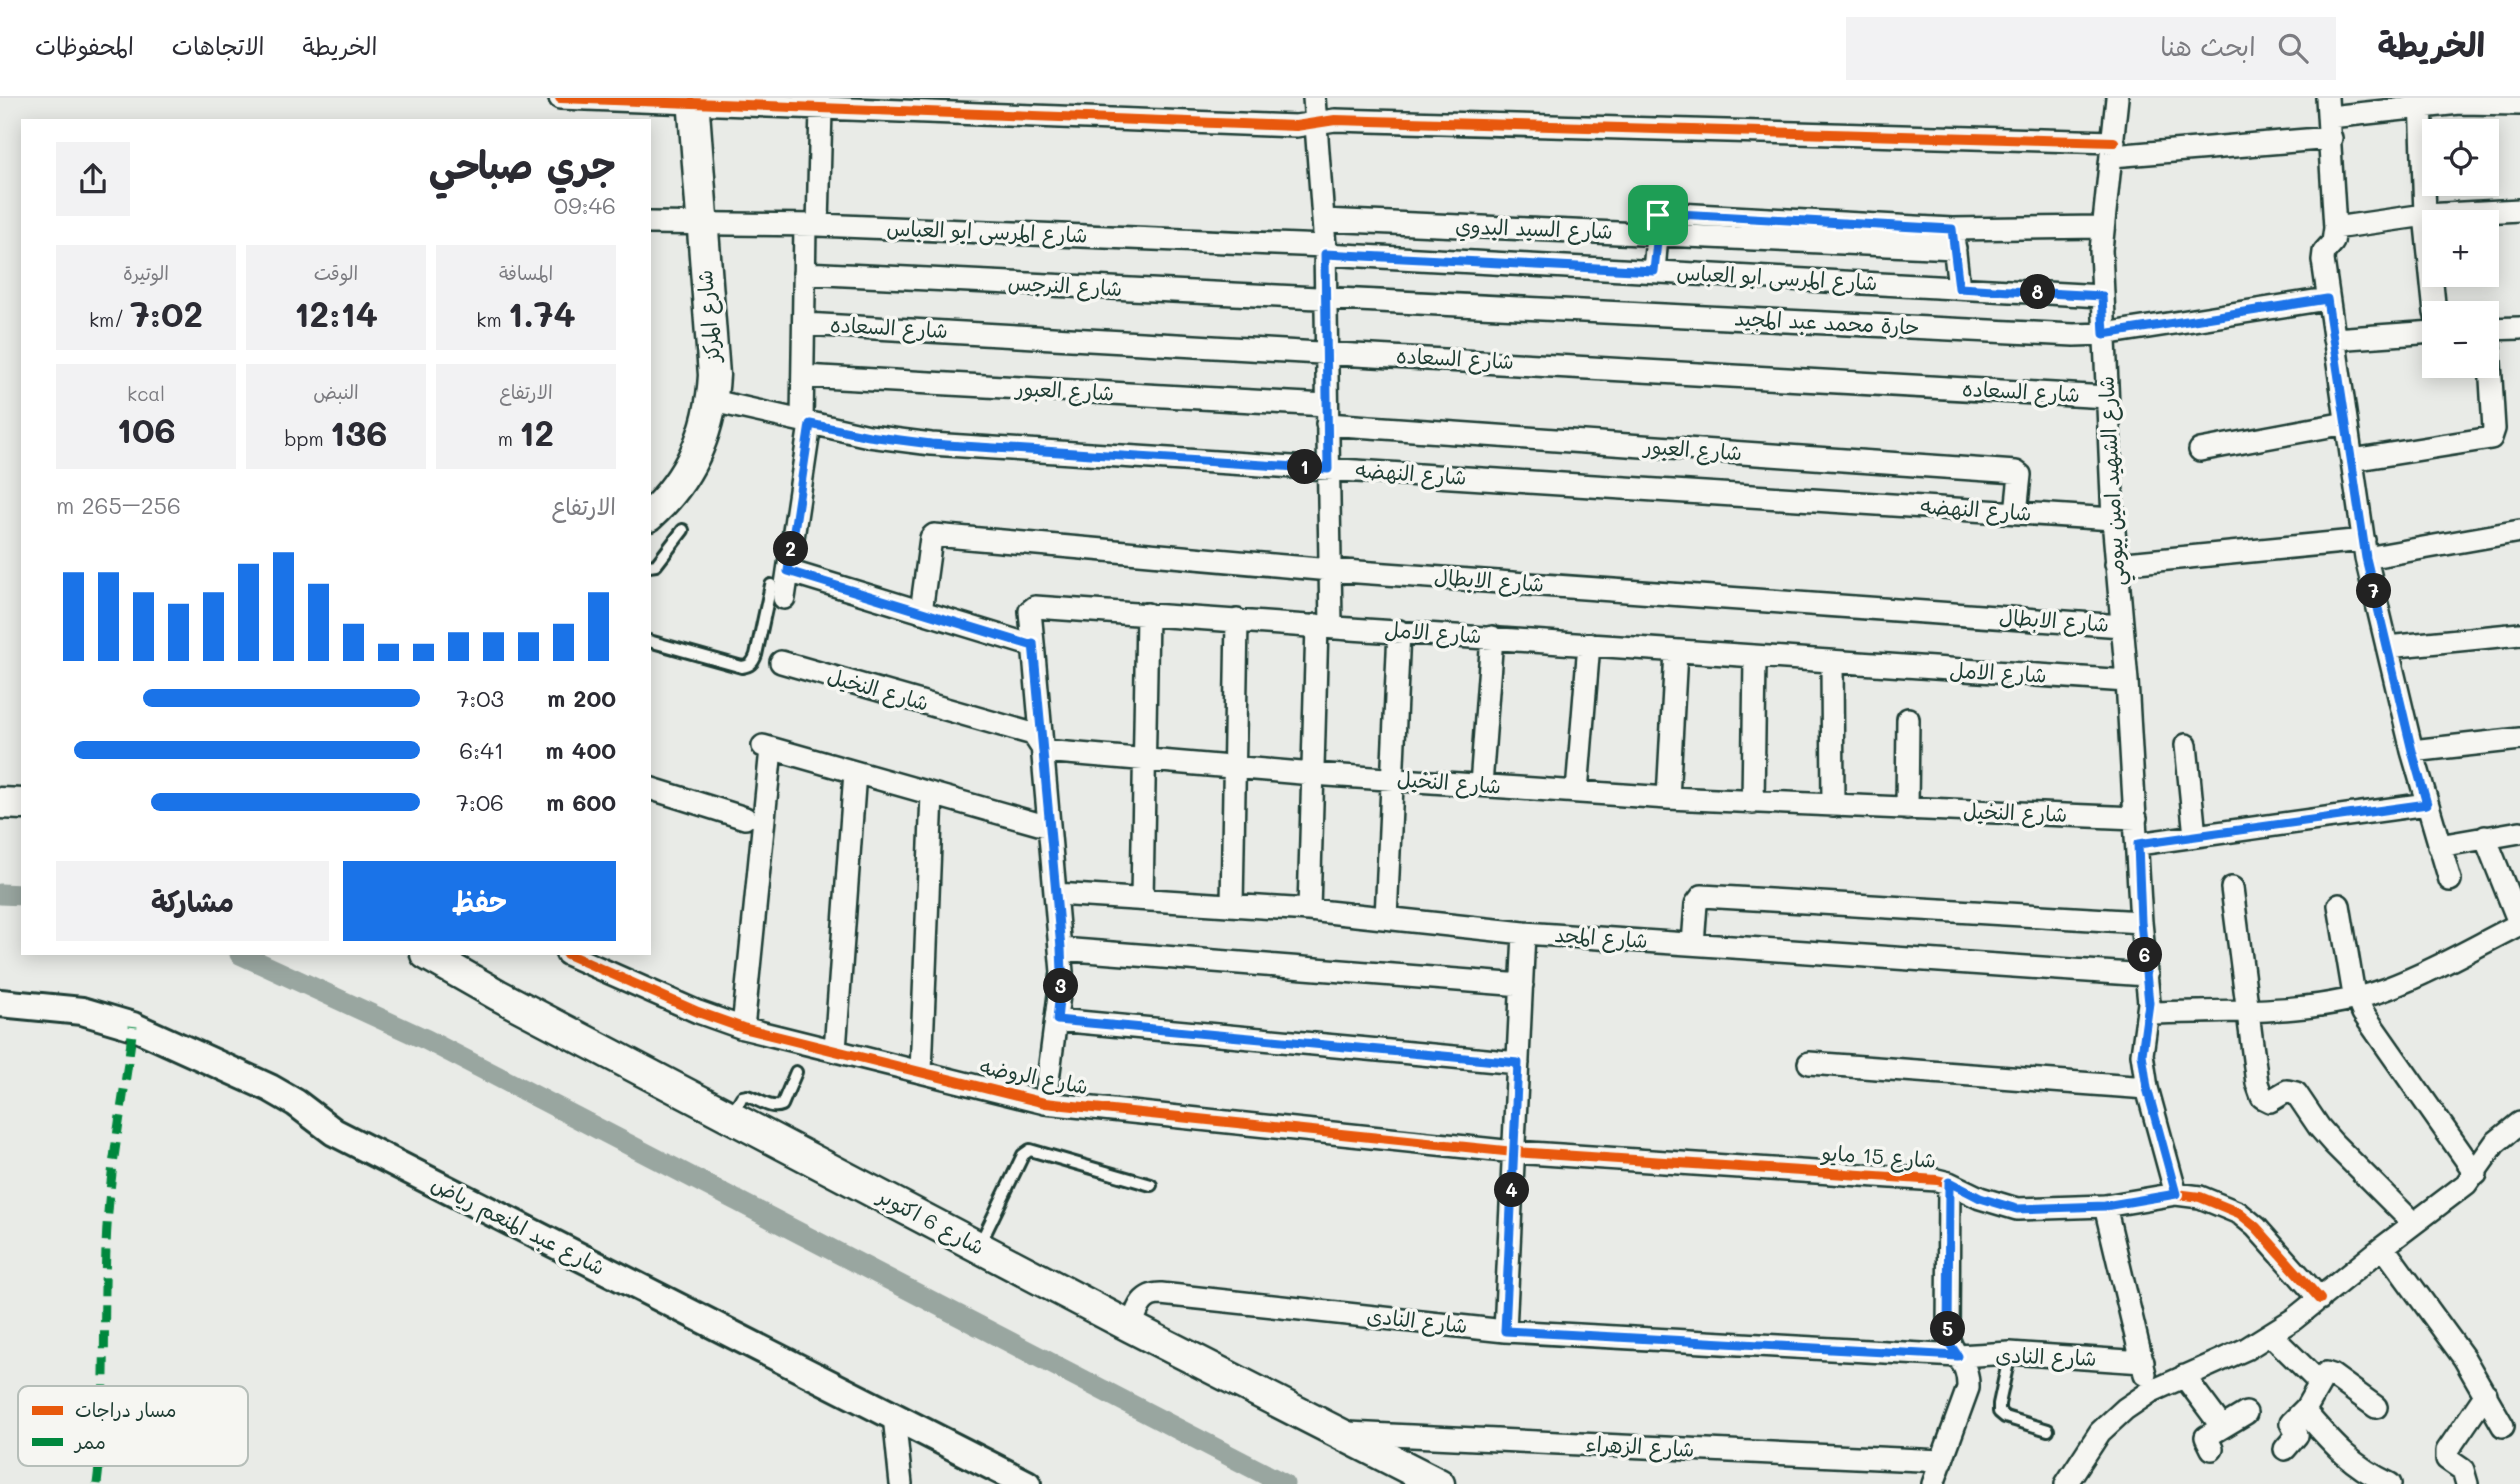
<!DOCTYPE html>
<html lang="ar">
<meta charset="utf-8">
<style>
:root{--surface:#fff;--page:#f2f2f3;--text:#2b2b33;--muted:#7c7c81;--line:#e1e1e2;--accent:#1a73e8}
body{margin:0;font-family:Mali,"Playpen Sans Arabic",sans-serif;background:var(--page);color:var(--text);direction:rtl;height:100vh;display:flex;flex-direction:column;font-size:26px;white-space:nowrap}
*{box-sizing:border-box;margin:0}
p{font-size:23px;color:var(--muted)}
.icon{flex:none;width:38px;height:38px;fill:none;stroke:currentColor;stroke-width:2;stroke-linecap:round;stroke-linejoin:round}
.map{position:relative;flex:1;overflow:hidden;direction:ltr}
.details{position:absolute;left:21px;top:21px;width:630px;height:836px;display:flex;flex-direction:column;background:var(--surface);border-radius:0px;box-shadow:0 4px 18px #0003;direction:rtl}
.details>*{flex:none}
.buttons{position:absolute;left:2422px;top:21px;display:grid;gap:14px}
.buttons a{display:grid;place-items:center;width:77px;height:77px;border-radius:0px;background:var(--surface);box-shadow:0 4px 18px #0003;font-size:35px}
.pin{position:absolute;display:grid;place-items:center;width:60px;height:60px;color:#fff;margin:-30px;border-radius:14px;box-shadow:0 4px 10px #0006}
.km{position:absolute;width:35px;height:35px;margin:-18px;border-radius:50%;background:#222;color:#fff;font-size:19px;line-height:35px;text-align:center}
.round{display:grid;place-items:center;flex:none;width:74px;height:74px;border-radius:0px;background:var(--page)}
.overview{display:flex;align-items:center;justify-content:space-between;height:119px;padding:0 35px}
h1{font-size:38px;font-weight:700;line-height:52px}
.figures{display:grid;grid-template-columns:repeat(3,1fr);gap:10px;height:119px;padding:7px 35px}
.figures div{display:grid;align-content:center;border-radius:0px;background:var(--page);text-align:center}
.figures b{font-size:35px;font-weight:700}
.figures small{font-size:19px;font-weight:400}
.figures p{font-size:19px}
.chart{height:196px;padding:14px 35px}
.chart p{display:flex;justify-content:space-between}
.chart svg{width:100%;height:126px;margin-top:7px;stroke:var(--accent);stroke-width:6}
.button{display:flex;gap:14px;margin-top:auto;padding:14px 35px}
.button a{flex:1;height:80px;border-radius:0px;background:var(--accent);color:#fff;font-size:28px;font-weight:700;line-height:80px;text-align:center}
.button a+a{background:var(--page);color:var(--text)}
ul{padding:0 35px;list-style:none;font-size:23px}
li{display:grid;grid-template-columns:112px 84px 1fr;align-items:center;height:52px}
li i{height:18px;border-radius:9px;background:var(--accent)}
header{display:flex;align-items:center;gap:42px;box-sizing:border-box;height:98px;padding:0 35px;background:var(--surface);border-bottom:2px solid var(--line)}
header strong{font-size:33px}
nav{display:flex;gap:38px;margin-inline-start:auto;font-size:24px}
.search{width:490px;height:63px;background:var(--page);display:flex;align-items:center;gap:18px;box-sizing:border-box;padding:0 24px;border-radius:0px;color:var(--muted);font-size:26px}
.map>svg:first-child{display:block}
</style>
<header>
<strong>الخريطة</strong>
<div class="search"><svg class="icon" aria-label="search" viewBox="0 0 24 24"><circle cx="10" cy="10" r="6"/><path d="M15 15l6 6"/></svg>ابحث هنا</div>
<nav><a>الخريطة</a><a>الاتجاهات</a><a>المحفوظات</a></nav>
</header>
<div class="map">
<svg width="2520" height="1386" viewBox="0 0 2520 1386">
<rect width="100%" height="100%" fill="#e9ebe7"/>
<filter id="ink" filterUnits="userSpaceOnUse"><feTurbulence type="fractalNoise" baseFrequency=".0143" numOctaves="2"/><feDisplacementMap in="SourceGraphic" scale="14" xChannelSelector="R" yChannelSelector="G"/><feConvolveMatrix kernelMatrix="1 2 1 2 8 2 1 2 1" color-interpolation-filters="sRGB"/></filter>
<g filter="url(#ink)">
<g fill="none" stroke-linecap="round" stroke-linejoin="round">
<path stroke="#99a6a0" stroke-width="21" d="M0,796L23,797
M240,856L427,942L1284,1386"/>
<g stroke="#1f3d34" stroke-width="16">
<path id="service" d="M649,468L656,467L683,432
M649,543L742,569C750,568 753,565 756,557L771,487
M732,1016L742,999L747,998C759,1001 770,1012 782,1007L796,974
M980,1146L1023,1057L1030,1052L1151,1087
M2010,1255L1999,1306V1314L2005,1319L2048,1332"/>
</g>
<g stroke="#1f3d34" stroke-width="26">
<path id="minor" d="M560,0L1296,28L1335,22L2114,44
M1314,0L1325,148L1331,528
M2117,0L2101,152L2113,421L2127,583L2141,824L2149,905L2142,956L2147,990L2176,1096
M2327,0L2335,130L2333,144L2324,154L2323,162L2366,460L2412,653L2450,782
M2421,0L2425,117L2435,215
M2330,19L2459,5L2520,6
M2112,58L2331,40
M1323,122L1955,150
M649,125L818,127L1325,148
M818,127L821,11
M2335,130L2425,117L2520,112
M1953,137L1959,190
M1325,156L2102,198
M1654,173L1659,115L1952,131L2102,129
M804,175L2074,237L2104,236L2327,201
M804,226L2107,299
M2487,231L2520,230
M2334,241L2434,234
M803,278L1327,307
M713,303L869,338L931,346L2113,421
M802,323L805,127
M1327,326L2016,374L2020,377L2016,415
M2200,352L2346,325
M2352,362L2491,340L2494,331L2488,231
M2366,460L2520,433
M2116,466L2364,442
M788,473L1030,547L1033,545L1030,513L1035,509C1399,534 1763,561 2127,583
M784,500L810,326
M921,514L931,440L934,437L1330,472L2122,528
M1033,545L1062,874L1045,1005
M2387,549L2520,536
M781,564L1033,636L1044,653L1313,676L1668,700L2136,720
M1832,565L1833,708
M2186,647L2195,738
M763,648L1049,729
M2412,653L2520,641
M1481,687L1492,539
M649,690L745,720
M1577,693L1589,546
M1668,700L1676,554
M1753,705L1755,560
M1907,711L1908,621
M2485,739L2520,827
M2138,746L2427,706
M2439,748L2520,734
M2232,790L2257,985L2262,999L2270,1003L2287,993L2296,995L2319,1029L2333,1045L2413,1125
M1056,796L1309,812L1524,835L2147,877
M1142,801L1147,516
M1232,807L1237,522
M2339,807L2353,891L2363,915L2476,1076
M1309,812L1317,527
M1386,820L1399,533
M1693,846L1696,806L1702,798L2141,824
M1061,851L1522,887
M567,856L698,914L743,930L1045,1005L1514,1054L1937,1082L1949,1085L1980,1100L2017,1111L2105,1108L2176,1096L2200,1099L2239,1115L2256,1129L2320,1201
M2148,915C2226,912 2312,918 2386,891C2432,874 2476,848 2520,826
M1057,922L1518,965
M743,930L771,651
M835,952L855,674
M1809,965L2147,990
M921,974L932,696
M2105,1108L2145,1276
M2383,1149L2464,1260L2503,1328
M1131,1229C1137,1213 1140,1196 1161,1196L1505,1233L1958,1258L2010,1255L2143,1264
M1505,1233L1524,835
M2271,1237L2320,1285
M2184,1278L2222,1329
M2304,1313C2332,1345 2350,1367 2390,1386
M894,1318L901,1386
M1348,1335L1942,1363
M2212,1351L2206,1339L2246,1315
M2285,1351L2297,1337L2291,1325L2306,1310L2326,1275L2332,1277L2376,1309
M1933,1386L1968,1290C1969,1261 1952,1261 1948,1237L1949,1085
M2066,1386L2100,1334L2125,1311L2150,1294L2246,1251L2294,1221L2383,1149L2466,1086L2495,1045L2520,1025
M2467,1386L2463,1372L2447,1361V1353L2486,1296"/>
</g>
<g stroke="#1f3d34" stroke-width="32">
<path id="tertiary" d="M0,905L82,913L133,928L270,990L296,1005L334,1034L1027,1386"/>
</g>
<g stroke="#1f3d34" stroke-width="35">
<path id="secondary" d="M649,418C691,380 711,332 714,277L693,0
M0,705L23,706
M426,856L498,897L1131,1229L1439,1386"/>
</g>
<use href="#service" stroke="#f6f6f2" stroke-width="10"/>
<use href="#minor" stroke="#f6f6f2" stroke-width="21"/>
<use href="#tertiary" stroke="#f6f6f2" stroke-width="26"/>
<use href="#secondary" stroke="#f6f6f2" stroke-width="30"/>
<path stroke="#00873e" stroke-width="9" stroke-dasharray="18 9" stroke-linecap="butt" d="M97,1386C107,1308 103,1229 106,1151C108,1076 124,1002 133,928"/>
<g stroke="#f6f6f2" stroke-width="15">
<path id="cycleway" d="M560,0L1296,28L1335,22L2114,44
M567,856L698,914L743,930L1045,1005L1514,1054L1937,1082L1949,1085L1980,1100L2017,1111L2105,1108L2176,1096L2200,1099L2239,1115L2256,1129L2320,1201"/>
</g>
<use href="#cycleway" stroke="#e8590c" stroke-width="10"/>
</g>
</g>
<g fill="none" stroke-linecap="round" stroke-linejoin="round" filter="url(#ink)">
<g stroke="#fff" stroke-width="14">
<path id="route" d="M1660,115L1952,131L1959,190L2102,198L2104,236L2327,201L2366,460L2412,653L2427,706L2138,746L2141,824L2149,905L2142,956L2147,990L2176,1096L2105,1108L2017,1111L1980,1100L1949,1084L1948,1237L1949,1245L1958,1258L1505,1233L1518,965L1057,922L1062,874L1061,850L1033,545L1030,547L788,473L810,326L869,338L931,346L1328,371L1325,156L1654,173Z"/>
</g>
<use href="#route" stroke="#1a73e8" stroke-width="9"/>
</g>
<g text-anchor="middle" stroke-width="7" stroke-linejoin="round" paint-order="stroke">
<g font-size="21" fill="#1f3d34" stroke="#f6f6f2">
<text transform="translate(1534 131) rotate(2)" y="7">شارع السيد البدوي</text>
<text transform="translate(987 134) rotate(2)" y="7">شارع المرسى ابو العباس</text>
<text transform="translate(1777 180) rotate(3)" y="7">شارع المرسى ابو العباس</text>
<text transform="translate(1065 188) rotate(3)" y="7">شارع النرجس</text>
<text transform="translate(709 218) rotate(-95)" y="7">شارع المركز</text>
<text transform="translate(1827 225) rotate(3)" y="7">حارة محمد عبد المجيد</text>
<text transform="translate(889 230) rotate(3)" y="7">شارع السعاده</text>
<text transform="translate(1455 261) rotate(3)" y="7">شارع السعاده</text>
<text transform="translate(1065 293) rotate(3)" y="7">شارع العبور</text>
<text transform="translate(2021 294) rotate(3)" y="7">شارع السعاده</text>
<text transform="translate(1693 352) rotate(4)" y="7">شارع العبور</text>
<text transform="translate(1411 376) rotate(4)" y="7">شارع النهضه</text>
<text transform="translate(2112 383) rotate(-93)" y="7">شارع الشهيد امين بيومي</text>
<text transform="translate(1976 412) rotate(4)" y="7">شارع النهضه</text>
<text transform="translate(1489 483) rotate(4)" y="7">شارع الابطال</text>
<text transform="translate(2054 523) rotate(4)" y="7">شارع الابطال</text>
<text transform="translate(1433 535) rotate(4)" y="7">شارع الامل</text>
<text transform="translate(1998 575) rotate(3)" y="7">شارع الامل</text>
<text transform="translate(878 592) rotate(16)" y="7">شارع النخيل</text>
<text transform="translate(1449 685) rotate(4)" y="7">شارع النخيل</text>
<text transform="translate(2015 715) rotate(2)" y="7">شارع النخيل</text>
<text transform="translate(1601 840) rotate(4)" y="7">شارع المجد</text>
<text transform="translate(1034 979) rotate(11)" y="7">شارع الروضه</text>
<text transform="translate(1879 1059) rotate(4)" y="7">شارع 15 مايو</text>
<text transform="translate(931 1124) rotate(28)" y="7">شارع 6 اكتوبر</text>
<text transform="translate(518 1128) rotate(27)" y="7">شارع عبد المنعم رياض</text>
<text transform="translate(1417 1223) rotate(6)" y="7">شارع النادى</text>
<text transform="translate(2046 1259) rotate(2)" y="7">شارع النادى</text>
<text transform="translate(1640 1349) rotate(3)" y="7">شارع الزهراء</text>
</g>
</g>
<rect x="18" y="1288" width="230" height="80" rx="10" fill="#f6f6f2" stroke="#b6beb9" stroke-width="2"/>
<rect x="32" y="1308" width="31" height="9" fill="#e8590c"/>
<rect x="32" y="1340" width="31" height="8" fill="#00873e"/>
<g font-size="19" fill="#1f3d34">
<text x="75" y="1319">مسار دراجات</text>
<text x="75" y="1351">ممر</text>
</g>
</svg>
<div class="buttons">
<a><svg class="icon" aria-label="locate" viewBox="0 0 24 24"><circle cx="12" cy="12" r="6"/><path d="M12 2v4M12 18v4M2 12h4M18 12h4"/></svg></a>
<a>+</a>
<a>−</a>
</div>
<div class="pin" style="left:1658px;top:117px;background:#1e9e55"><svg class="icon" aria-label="arrive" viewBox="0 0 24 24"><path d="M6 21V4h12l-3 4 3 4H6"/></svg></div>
<b class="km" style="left:1305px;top:369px">1</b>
<b class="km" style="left:791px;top:451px">2</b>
<b class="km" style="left:1061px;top:888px">3</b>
<b class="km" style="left:1512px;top:1092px">4</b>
<b class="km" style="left:1948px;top:1231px">5</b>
<b class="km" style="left:2145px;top:857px">6</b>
<b class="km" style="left:2374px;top:493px">7</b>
<b class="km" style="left:2038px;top:194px">8</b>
<section class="details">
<div class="overview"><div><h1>جري صباحي</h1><p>09:46</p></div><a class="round"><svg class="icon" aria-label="share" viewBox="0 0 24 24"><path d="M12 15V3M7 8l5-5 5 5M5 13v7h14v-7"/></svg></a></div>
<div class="figures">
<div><p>المسافة</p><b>1.74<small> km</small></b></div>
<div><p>الوقت</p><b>12:14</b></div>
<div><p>الوتيرة</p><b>7:02<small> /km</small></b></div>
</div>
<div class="figures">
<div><p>الارتفاع</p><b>12<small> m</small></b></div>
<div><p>النبض</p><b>136<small> bpm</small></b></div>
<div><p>kcal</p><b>106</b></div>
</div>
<div class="chart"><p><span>الارتفاع</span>256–265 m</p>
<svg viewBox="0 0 160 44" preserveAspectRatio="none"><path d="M5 44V13M15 44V13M25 44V20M35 44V24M45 44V20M55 44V10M65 44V6M75 44V17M85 44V31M95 44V38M105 44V38M115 44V34M125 44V34M135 44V34M145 44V31M155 44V20"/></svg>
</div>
<ul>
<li><b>200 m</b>7:03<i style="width:76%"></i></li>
<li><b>400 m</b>6:41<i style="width:95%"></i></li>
<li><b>600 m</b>7:06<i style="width:74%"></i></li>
</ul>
<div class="button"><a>حفظ</a><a>مشاركة</a></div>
</section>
</div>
